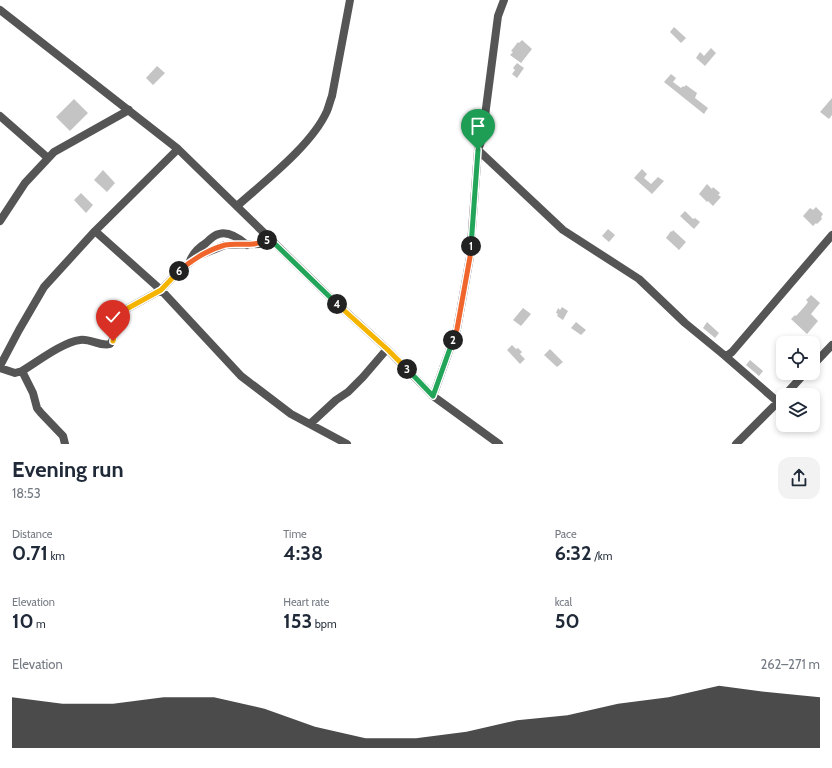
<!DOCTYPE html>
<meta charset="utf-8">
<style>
:root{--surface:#fff;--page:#f2f2f3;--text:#1f2937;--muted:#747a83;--accent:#000}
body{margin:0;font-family:Cabin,sans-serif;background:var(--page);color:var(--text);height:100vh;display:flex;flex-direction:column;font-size:15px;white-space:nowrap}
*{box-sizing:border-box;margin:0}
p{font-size:13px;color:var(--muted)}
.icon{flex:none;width:22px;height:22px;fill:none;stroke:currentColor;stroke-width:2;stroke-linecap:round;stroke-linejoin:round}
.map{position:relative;height:444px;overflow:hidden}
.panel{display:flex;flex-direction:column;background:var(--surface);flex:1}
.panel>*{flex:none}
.controls{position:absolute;left:776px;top:336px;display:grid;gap:8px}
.controls a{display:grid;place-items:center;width:44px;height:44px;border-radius:8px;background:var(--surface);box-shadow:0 2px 6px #0003;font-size:20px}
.pin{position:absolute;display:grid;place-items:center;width:34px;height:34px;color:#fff;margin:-41px -17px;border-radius:50% 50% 50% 0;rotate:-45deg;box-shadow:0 0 4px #0007}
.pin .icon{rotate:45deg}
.km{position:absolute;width:20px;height:20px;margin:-10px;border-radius:50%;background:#222;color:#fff;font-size:11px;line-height:20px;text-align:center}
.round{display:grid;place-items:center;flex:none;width:42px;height:42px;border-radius:12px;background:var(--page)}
.head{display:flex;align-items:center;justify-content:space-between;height:68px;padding:0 12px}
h1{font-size:22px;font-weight:700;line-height:30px}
.stats{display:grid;grid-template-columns:repeat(3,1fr);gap:6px;height:68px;padding:4px 12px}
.stats div{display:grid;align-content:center}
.stats b{font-size:20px;font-weight:700}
.stats small{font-size:11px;font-weight:400}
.stats p{font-size:11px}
.chart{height:112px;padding:8px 12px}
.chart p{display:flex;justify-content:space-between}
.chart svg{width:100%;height:72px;margin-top:4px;fill:var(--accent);opacity:.7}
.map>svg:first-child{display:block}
</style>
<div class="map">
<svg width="832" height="444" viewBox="0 0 832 444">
<rect width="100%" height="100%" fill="#fff"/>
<path fill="#c4c4c4" d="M674,27L686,38L681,43L670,32Z
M522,40L532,49L521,63L510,55L513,52L511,51L518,42L519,43Z
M711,48L716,53L705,66L696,58L700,52L704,56Z
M517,63L524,68L517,78L512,74L515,70L513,68Z
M157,66L165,73L153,85L146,78Z
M671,74L676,78L673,82L681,88L683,86L684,87L686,85L697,93L695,98L708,108L704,114L664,82Z
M832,98V115L829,119L820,112Z
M74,99L88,113L70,131L56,117Z
M642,169L647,174L644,178L651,184L658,177L664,181L652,194L634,178Z
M103,170L115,183L107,192L94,180Z
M707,184L712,189L713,187L720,193L718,195L721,197L713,206L708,201L707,202L699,194Z
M81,193L93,205L86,213L74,200Z
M816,207L823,214L821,217L822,219L817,224L816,223L813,226L803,216L810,208L813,210Z
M685,211L693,219L695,218L700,222L694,229L680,216Z
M608,229L615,235L609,242L602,236Z
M673,230L686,242L679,250L666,238L671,231L672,232Z
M811,295L820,303L811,314L818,321L807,334L791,319L795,315L796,316L805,306L808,302L806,300Z
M562,307L568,311L563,320L557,316L558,314L556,313L558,308L560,310Z
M523,308L531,314L521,326L513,320Z
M576,322L586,330L581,335L571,328Z
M707,322L719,333L715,338L703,328Z
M512,345L516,349L518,348L522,352L520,354L525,359L520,364L507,350Z
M550,349L563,362L557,367L544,355Z
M750,360L763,371L759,376L746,365Z"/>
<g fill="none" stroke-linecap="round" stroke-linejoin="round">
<path stroke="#555" stroke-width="8" d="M0,10L178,149L335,302L387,349L433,396L499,444
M0,116L48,158
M478,150L563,230L639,279L685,323L724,355H728L732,352L832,235
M237,206C265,181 312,145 327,111C329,106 330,101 332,96L350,0
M0,221L25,183L54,152L129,110
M95,231L161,290L241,376L291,414L347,444
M190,261C193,253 198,248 206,243C209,240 214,235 219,234C229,231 240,239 247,245
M724,355L778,402
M813,365L832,345
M0,366L19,330L44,287L95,231L178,149
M0,368L15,373L22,371C37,362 63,342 80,340C90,338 100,347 110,344C116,338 117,321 121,312L161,290L177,273L198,256L225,245L259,244L270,239
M22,371L33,393L37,408L41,413L63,436L65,444
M785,395L805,373
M433,396L457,329L470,257L478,150L482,139L498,16L504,0
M310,424L336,400L348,392L363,377L387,349
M736,444L783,397"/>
</g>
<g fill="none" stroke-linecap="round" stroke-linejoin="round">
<g stroke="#fff" stroke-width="8">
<path id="split-1" d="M471,246L478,150"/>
</g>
<g stroke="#fff" stroke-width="8">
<path id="split-2" d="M453,340L457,329L470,257L471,246"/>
</g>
<g stroke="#fff" stroke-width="8">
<path id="split-3" d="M407,369L433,396L453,340"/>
</g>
<g stroke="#fff" stroke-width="8">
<path id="split-4" d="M337,304L387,349L407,369"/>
</g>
<g stroke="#fff" stroke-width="8">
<path id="split-5" d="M267,240L270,239L337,304"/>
</g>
<g stroke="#fff" stroke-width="8">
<path id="split-6" d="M179,271C192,260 207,250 225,245C240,242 250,248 267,240"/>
</g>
<g stroke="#fff" stroke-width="8">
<path id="split-7" d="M113,341L118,320L121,312L161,290L179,271"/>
</g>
<use href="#split-1" stroke="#22a559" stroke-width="5"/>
<use href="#split-2" stroke="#f0652b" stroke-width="5"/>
<use href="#split-3" stroke="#22a559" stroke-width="5"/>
<use href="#split-4" stroke="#f5b400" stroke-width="5"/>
<use href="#split-5" stroke="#22a559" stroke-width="5"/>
<use href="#split-6" stroke="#f0652b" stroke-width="5"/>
<use href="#split-7" stroke="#f5b400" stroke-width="5"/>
</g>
</svg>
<div class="controls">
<a><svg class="icon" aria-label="locate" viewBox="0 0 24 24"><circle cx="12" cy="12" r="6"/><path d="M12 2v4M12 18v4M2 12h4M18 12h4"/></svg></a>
<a><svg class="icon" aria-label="layers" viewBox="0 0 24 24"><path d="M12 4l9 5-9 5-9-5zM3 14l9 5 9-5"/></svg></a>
</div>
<div class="pin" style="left:478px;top:150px;background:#1e9e55"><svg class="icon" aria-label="arrive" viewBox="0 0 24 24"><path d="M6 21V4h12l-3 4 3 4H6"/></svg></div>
<div class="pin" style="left:113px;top:341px;background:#d93025"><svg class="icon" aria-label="check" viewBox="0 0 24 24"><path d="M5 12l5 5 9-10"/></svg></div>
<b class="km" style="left:471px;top:246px">1</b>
<b class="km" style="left:453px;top:340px">2</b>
<b class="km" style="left:407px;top:369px">3</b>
<b class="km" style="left:337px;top:304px">4</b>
<b class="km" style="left:267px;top:240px">5</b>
<b class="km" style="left:179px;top:271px">6</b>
</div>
<section class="panel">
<div class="head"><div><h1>Evening run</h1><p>18:53</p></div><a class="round"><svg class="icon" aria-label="share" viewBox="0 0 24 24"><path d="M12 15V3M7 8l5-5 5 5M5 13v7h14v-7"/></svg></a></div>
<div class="stats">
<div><p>Distance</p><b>0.71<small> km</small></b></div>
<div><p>Time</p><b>4:38</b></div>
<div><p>Pace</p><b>6:32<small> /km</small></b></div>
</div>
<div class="stats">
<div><p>Elevation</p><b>10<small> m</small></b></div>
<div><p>Heart rate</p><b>153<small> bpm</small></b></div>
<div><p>kcal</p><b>50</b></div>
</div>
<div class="chart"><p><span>Elevation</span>262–271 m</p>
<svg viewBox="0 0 160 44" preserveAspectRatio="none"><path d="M0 44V13L10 17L20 17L30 13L40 13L50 20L60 31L70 38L80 38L90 34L100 27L110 24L120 17L130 13L140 6L150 10L160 13V44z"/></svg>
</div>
</section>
